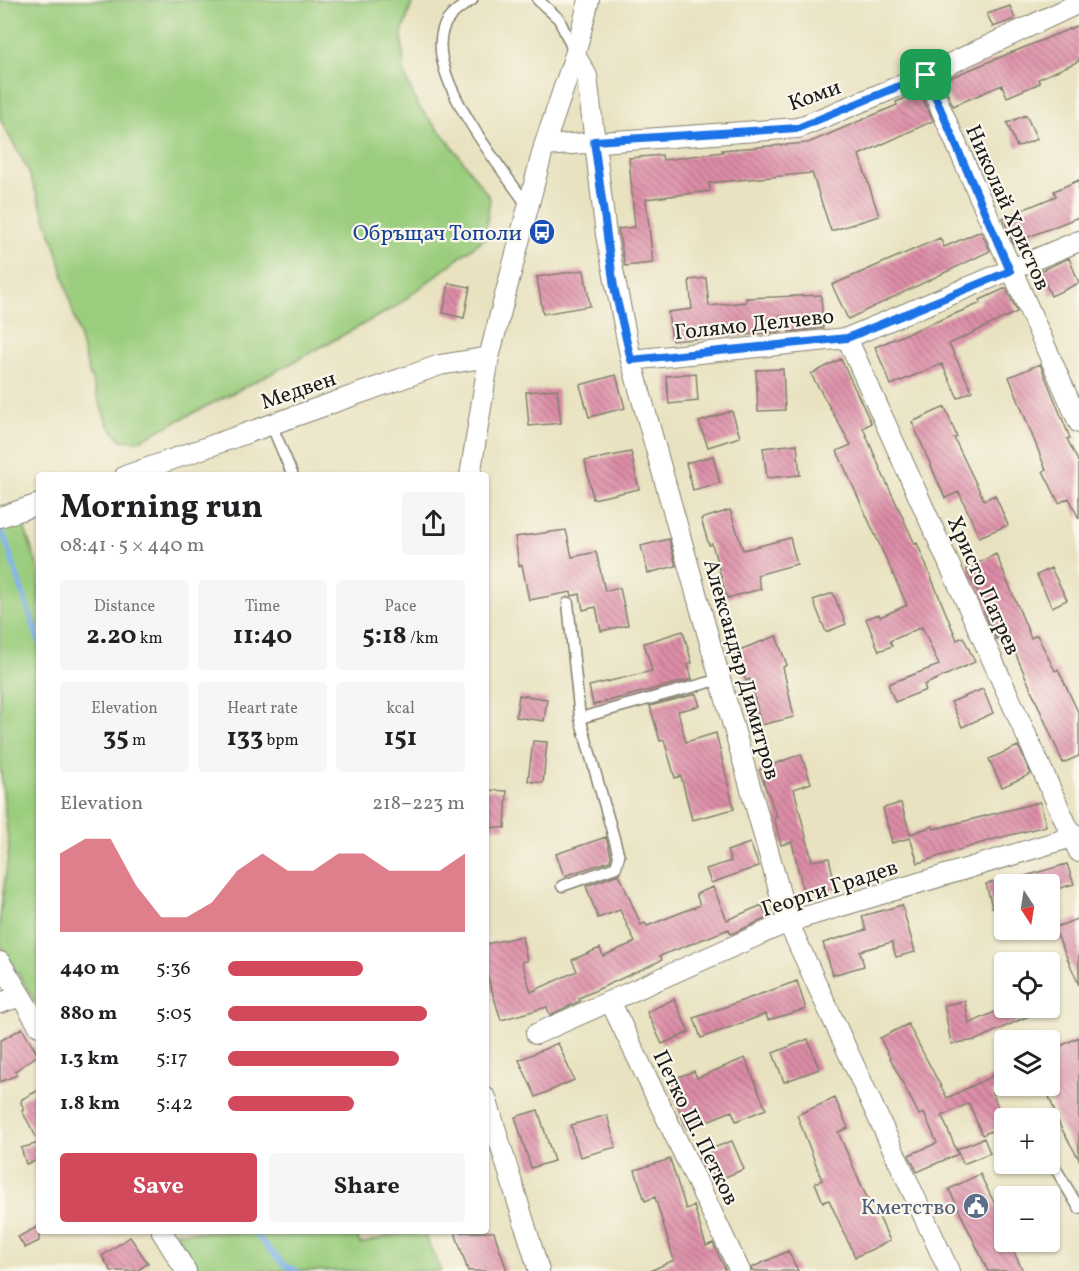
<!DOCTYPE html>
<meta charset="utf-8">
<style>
:root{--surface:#fff;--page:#f6f6f6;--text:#202124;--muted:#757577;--accent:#d1495b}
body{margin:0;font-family:Vollkorn,serif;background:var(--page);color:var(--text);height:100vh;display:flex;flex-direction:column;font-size:22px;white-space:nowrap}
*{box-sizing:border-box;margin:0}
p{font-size:20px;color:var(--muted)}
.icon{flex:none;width:33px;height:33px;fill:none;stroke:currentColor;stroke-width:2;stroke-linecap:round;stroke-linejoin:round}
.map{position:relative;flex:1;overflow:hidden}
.sheet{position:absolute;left:36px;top:472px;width:453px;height:762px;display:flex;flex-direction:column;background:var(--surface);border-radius:6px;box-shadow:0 2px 4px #0004}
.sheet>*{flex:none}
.needle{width:39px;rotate:168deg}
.fabs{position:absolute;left:994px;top:874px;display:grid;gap:12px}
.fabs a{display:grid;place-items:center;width:66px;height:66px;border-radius:6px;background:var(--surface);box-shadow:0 2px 4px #0004;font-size:30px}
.pin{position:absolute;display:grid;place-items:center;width:51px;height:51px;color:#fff;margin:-26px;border-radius:12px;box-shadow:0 3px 9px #0006}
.round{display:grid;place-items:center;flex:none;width:63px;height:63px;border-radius:6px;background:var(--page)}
.head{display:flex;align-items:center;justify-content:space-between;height:102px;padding:0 24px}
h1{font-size:33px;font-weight:700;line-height:45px}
.metrics{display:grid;grid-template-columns:repeat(3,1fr);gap:9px;height:102px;padding:6px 24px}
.metrics div{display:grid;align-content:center;border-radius:6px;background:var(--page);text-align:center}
.metrics b{font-size:26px;font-weight:700}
.metrics small{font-size:16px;font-weight:400}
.metrics p{font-size:16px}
.chart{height:168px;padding:12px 24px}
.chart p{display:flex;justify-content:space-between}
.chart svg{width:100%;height:108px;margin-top:6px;fill:var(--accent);opacity:.7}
.primary-button{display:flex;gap:12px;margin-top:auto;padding:12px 24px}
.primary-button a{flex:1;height:69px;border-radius:6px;background:var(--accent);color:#fff;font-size:24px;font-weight:700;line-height:69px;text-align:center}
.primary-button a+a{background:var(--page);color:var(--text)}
ul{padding:0 24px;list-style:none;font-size:20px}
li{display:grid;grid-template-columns:96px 72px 1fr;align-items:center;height:45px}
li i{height:15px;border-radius:8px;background:var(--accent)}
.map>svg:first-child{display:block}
</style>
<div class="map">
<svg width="1079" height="1271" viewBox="0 0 1079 1271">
<defs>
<pattern id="building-back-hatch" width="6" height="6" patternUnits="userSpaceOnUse" patternTransform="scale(1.5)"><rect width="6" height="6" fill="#dd8da7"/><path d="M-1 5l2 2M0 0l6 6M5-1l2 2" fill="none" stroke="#b27287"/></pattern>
</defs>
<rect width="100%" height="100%" fill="#fbf7ec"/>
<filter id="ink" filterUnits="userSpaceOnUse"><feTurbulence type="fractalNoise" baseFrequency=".0167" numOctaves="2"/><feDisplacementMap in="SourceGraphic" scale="12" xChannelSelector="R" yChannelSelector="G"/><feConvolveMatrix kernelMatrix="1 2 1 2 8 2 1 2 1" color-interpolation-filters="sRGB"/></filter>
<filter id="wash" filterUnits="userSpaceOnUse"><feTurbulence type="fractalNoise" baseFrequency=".008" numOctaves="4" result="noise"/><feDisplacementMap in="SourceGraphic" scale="24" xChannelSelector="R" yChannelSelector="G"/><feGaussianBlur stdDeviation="1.35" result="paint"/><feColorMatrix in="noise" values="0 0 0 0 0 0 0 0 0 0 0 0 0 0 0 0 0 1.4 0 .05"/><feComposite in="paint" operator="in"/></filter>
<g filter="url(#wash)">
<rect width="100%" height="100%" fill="#e8e2c0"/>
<path fill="#9bcd7e" stroke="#5c744d" stroke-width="1.5" d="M0,0H413L402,33L404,73L418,106L449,142L490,198L485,238L395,307L282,368L138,441L121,440L107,423L89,373L57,251L28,170L0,119Z
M23,523L39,571V1008L0,944V916L9,849L0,764V530Z
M175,1232H356L360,1244L405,1232H423L441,1271H199Z"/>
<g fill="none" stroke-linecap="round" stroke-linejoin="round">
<path stroke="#81b4ee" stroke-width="5" d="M0,524L39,642
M253,1232L284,1265L297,1271"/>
</g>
<g id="blocks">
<path fill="url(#building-back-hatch)" d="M1010,6L1015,19L993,27L987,14Z
M1079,25V61L1038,79L1040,83L1007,97L1002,85L953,106L942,81Z
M920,92L933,121L859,155L879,216L831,231L812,173L709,183L710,191L646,199L653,263L625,266L618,229L635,227L629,158L662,155L663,160L723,152L722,150L808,143L897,105L896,102Z
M1026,115L1037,139L1017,147L1007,123Z
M1079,180V217L1013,243L1003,218L1056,196L1054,191Z
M981,231L990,251L848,319L832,285L940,238L944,247Z
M1069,258L1079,283L1051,296L1040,271Z
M584,270L590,306L543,314L537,277Z
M706,278L709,306L746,302V298L821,295L823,328L789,332L780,314L781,332L672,341L668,312L692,309L689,280Z
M449,283L470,287L464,318L443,313Z
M1006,288L1017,312L949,344L972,391L958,398L942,364L891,385L875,347L981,303L980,300Z
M841,359L871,423L863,428L883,475L915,544L917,543L957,640L963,637L975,662L924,685L926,690L895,702L888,684L939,665L922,627L890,641L892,646L879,651L866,619L879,614L880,617L907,605L837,451L851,445L811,374Z
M1040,364L1070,438L1067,439L1079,463V519L1069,498L1059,503L1043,471L1046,470L1009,377Z
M783,369L785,410L758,411L756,370Z
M696,373L698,401L669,404L666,376Z
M616,375L625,408L589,417L580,385Z
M557,389L561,423L529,426L526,392Z
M945,407L957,437L954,438L984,500L995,495L1008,525L979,537L959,492L945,498L912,422Z
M732,411L740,437L708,447L699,422Z
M797,444L800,475L767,478L763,448Z
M631,452L639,489L593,499L585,461Z
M713,456L720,483L693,490L686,463Z
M730,510L743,550L790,538L797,564L757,575L761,589L727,598L712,544L709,545L701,519Z
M566,530L572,557L596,552L605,591L620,588L628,625L601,631L596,607L583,610L580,594L572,596L571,592L529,600L522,565L519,566L515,537Z
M669,539L676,566L648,573L641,546Z
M996,554L1031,638L1037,635L1055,671L1058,669L1079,714V756L1063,763L1007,634L996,639L984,611L987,610L966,569Z
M1051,568L1067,600L1052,607L1037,575Z
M833,593L846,624L826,632L813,600Z
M683,631L692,663L688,664L692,679L593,705L589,686L652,671L644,643Z
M776,636L787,665L783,667L794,717L761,725L750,679L746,681L734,652Z
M983,689L993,713L962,727L951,702Z
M696,694L700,706L678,711L686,742L716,733L734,809L692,820L681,776L675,778L664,740L660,741L650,706Z
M519,695L547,699L544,721L516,717Z
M533,741L547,742L543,783L528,781Z
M1018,746L1031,774L1002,787L989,759Z
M801,754L811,783L794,789L812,861L829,858L836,888L804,895L792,842L781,845L774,817H777L759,770Z
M486,790L507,791L505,828L486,827Z
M1040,802L1046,826L991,840L918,863L910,838L892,843L883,808L901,803L910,834L933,826L934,829Z
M606,837L611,856L610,861L564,876L556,854Z
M750,843L759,866L711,883L706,869L731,861L727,851Z
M1067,864L1074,884L1050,891V885H1009L1008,881Z
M619,874L641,925L645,923L647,926L700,905L696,894L713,887L727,920L762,905L767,918L731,934L729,929L660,956L662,960L579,998L580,1001L550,1015L547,1007L501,1020L486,972V944L522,936L527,961L522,962L531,992L577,971L572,960L600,948L603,956L635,942L620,910L598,918L586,886Z
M1005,879V904L992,907L986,884Z
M902,905L915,952L896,957L892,942L860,951L864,966L833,975L823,943L866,930L862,916Z
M1079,918V985L1054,928Z
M797,981L806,1009L768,1020L766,1014L701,1038L694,1018Z
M674,999L689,1032L662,1044L647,1012Z
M965,1001L969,1024L1003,1008H1046L976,1040L951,1044L944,1005Z
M908,1024L947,1098L1005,1070V1086L992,1092L1005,1125L982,1135L969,1103L942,1116L958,1154L917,1172L909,1155L937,1143L924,1113L919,1115L880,1038Z
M22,1028L38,1055L15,1071L17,1075L0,1082V1041Z
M1079,1037V1159L1060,1126L1047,1091L1050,1089V1051Z
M808,1039L819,1069L784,1082L773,1053Z
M558,1043L574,1080L536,1097L519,1060Z
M745,1058L766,1109L736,1121L732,1111L687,1129L668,1081L694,1071L697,1078Z
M39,1090V1142L22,1111L24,1109L21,1103L22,1099Z
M835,1098L848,1128L838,1132L871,1207L874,1206L890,1241L855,1257L829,1200L823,1202L815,1183L822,1180L797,1115Z
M538,1110L554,1161L531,1168L515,1117Z
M607,1115L616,1147L580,1157L571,1125Z
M984,1138L990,1153L963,1164L957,1149Z
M732,1141L744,1169L711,1183L697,1154Z
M39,1143V1160L26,1164L21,1148Z
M670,1159L686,1209L694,1206L706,1246L713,1243L726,1271H650L674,1260L655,1197L645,1201L635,1170Z
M980,1174L1005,1225L1001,1226L1005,1242H1009L1023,1271H988L949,1189Z
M39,1226V1241L25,1248L18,1237Z
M455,1232H494L507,1271H468Z
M130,1237L148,1263L137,1271H111L102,1256Z
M788,1251L798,1271H752L751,1268Z"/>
</g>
</g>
<g filter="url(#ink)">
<use href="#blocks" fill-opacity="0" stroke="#827f6e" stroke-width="1.5"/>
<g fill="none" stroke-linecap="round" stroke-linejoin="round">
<g stroke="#827f6e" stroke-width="13">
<path id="service" d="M472,0C461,7 447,16 443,29C426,78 502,168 529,208
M538,0L559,19L574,52
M271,424L293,476
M580,718L721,679
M562,886L616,867L619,856L580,718L568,603
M1050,1159L1079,1208"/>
</g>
<g stroke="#827f6e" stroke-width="22">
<path id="minor" d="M575,55L587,76L606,235L631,360L788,922L949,1271
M926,75L1079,423
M544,146L798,128L926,75L1079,3
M847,338L1079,852
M631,360L847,338L1079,241
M125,476L440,365L489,357
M470,476L489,357L544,146L575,55L589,0
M0,517L39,504
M0,962L39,1026
M0,1003L21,996
M611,1003L740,1271
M536,1034L788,922L1079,835
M486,1098L539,1271
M162,1232L186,1271"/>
</g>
<use href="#service" stroke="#fff" stroke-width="10"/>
<use href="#minor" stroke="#fff" stroke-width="20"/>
</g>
</g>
<g fill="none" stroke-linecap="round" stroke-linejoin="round" filter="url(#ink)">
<g stroke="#fff" stroke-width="12">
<path id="route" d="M926,75L1010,271L847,338L631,360L614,287L594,141L798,128Z"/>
</g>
<use href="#route" stroke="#1a73e8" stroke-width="8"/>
</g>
<defs>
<g id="bus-disc" transform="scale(1.35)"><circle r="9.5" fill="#1a4fb4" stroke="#fbf7ec"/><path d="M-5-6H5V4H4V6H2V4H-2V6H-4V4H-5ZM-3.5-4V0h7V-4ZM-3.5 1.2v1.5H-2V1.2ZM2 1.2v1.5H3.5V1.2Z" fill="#fff"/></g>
<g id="civic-disc" transform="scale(1.35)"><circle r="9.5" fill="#5c6f8a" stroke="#fbf7ec"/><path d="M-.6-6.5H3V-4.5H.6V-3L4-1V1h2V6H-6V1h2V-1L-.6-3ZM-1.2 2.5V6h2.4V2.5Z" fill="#fff"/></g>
</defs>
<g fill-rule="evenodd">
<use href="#bus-disc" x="542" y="232"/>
<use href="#civic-disc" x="976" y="1206"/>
</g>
<g text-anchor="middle" stroke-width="4.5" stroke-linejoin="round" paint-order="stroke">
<g font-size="22" fill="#1c1c1c" stroke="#fbf7ec">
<text transform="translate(814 94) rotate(-20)" y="8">Коми</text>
<text transform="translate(1009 207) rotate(66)" y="8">Николай Христов</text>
<text transform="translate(754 323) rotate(-6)" y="8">Голямо Делчево</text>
<text transform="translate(298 389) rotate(-19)" y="8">Медвен</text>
<text transform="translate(985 585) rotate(66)" y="8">Христо Патрев</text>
<text transform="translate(743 669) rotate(74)" y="8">Александър Димитров</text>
<text transform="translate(829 887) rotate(-18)" y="8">Георги Градев</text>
<text transform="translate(697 1127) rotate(64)" y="8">Петко Ш. Петков</text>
</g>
<g font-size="22" fill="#164399" stroke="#fbf7ec" text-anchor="end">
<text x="522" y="240">Обръщач Тополи</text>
</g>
<g font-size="22" fill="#4e5e75" stroke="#fbf7ec" text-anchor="end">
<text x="956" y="1214">Кметство</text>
</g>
</g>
</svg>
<div class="fabs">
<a><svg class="needle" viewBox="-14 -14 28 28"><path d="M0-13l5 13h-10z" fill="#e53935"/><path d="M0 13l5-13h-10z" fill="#757577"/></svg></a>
<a><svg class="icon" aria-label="locate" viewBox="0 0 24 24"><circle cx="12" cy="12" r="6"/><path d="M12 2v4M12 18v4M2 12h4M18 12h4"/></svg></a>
<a><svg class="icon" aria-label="layers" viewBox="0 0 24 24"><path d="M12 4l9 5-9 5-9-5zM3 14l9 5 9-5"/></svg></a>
<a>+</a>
<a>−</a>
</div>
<div class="pin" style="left:926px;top:75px;background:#1e9e55"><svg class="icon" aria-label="arrive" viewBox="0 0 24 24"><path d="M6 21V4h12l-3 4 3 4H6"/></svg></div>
<section class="sheet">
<div class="head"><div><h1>Morning run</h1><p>08:41 · 5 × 440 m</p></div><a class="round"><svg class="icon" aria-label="share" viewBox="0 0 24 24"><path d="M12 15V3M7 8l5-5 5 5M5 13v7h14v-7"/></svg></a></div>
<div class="metrics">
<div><p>Distance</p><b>2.20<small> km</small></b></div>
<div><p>Time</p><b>11:40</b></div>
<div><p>Pace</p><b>5:18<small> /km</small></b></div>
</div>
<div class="metrics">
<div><p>Elevation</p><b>35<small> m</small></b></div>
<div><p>Heart rate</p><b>133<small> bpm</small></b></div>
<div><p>kcal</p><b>151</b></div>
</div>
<div class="chart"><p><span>Elevation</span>218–223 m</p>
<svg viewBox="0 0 160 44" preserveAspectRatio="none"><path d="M0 44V12L10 6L20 6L30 25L40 38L50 38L60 32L70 19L80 12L90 19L100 19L110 12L120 12L130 19L140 19L150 19L160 12V44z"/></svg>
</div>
<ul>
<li><b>440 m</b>5:36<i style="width:57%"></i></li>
<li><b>880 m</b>5:05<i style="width:84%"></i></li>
<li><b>1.3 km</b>5:17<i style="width:72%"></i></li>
<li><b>1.8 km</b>5:42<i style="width:53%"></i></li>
</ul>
<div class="primary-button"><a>Save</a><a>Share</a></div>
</section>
</div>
